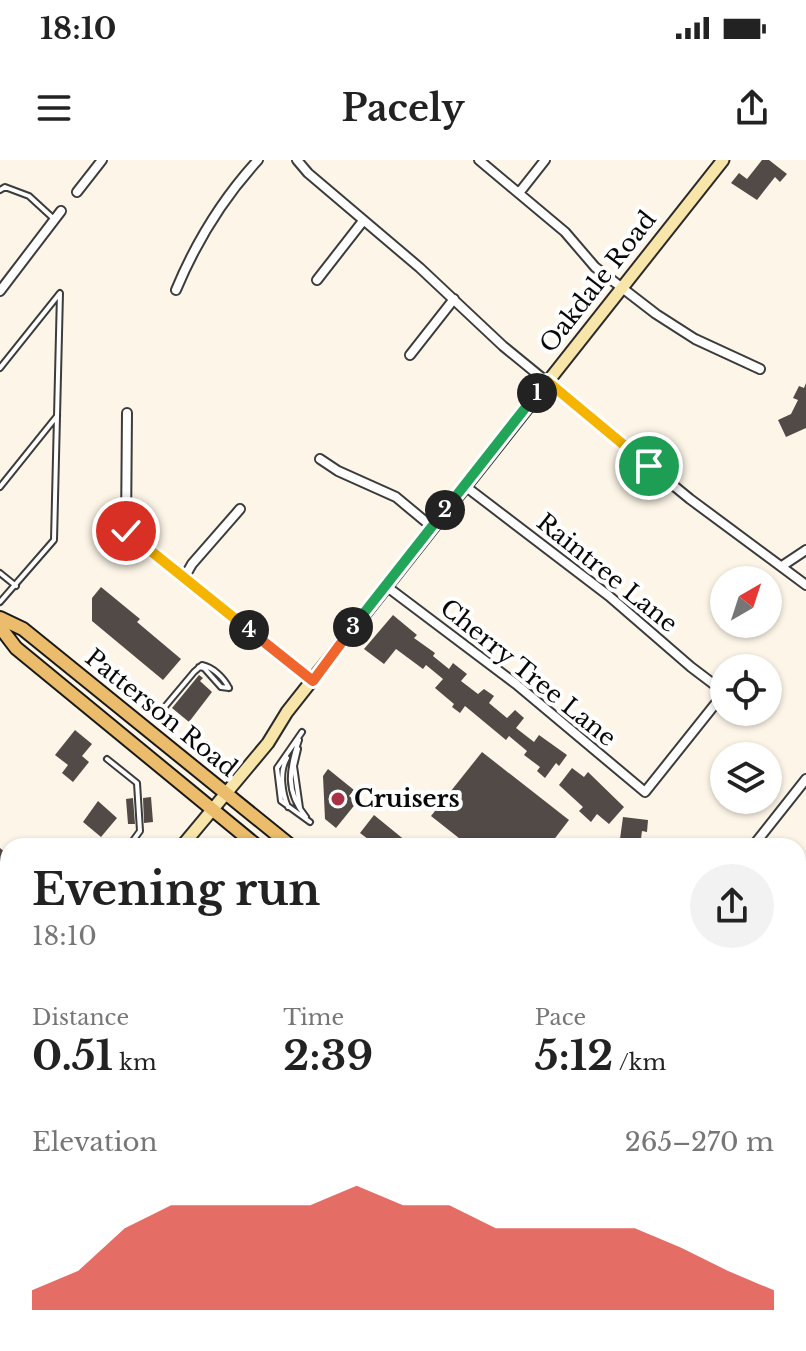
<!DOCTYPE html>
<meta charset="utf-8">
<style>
:root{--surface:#fff;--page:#f2f2f2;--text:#222;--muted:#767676;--accent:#d93025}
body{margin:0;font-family:"Libre Baskerville",serif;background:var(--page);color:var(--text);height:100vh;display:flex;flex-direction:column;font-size:30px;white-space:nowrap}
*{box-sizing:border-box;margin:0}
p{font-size:26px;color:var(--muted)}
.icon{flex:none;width:44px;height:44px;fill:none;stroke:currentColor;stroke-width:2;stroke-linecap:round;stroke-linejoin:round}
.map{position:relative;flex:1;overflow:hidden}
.side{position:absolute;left:0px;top:678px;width:806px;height:514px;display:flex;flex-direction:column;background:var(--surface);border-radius:24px 24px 0 0;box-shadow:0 2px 6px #0004}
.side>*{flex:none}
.needle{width:52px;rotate:39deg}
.buttons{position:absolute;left:710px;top:406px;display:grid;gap:16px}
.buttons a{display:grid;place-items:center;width:72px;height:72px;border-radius:50%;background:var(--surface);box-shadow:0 2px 6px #0004;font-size:40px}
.pin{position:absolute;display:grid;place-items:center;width:68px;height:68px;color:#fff;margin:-34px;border:4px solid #fff;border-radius:50%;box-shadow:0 2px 8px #0007}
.km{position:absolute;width:40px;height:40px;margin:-20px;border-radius:50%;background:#222;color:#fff;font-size:22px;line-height:40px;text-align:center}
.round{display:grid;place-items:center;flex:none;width:84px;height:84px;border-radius:42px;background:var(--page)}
.summary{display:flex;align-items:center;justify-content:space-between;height:136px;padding:0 32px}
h1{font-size:44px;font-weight:800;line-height:60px}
.metrics{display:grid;grid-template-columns:repeat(3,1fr);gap:12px;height:136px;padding:8px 32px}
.metrics div{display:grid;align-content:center}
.metrics b{font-size:40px;font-weight:800}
.metrics small{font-size:22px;font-weight:400}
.metrics p{font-size:22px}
.chart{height:224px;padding:16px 32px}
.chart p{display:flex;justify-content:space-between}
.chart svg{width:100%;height:144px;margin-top:8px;fill:var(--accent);opacity:.7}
.status{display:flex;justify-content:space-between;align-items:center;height:56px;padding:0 40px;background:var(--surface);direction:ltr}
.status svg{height:22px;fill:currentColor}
header{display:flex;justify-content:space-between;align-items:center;height:104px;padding:0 32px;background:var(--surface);font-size:36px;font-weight:800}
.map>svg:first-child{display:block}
</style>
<div class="status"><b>18:10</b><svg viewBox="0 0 49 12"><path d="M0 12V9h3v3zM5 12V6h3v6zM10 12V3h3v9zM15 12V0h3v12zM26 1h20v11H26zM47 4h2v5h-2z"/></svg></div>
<header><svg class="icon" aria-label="menu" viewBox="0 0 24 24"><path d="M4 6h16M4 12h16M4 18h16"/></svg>Pacely<svg class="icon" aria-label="share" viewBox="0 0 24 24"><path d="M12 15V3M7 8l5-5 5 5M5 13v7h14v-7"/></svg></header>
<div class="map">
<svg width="806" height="1191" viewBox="0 0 806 1191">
<rect width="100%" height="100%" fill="#fdf6e8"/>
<path fill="#d3e3b6" d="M798,1152L806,1158V1191H503L494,1184H798Z"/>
<path fill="#514a47" d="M762,0H769L787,14L780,22L775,17L757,40L731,23L739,13L747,19Z
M806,223V268L786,277L778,260L791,254L798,240L793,238L799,226L804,228Z
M101,427L140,459L137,462L181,499L163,520L92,461V438Z
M393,455L417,475L414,478L435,493L433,496L449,509L453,503L467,514L461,521L478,534L484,529L494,536L489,543L507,558L515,550L524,558L516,568L534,582L539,575L567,595L559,606L556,603L545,618L537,611L540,607L524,595L527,591L509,576L506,580L465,546L460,553L452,547L454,544L435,528L443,519L426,505L423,509L396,489L384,504L364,489Z
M199,515L203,518L200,521L212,532L189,562L172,548Z
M75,570L92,584L82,596L89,602L73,622L62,613L68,605L55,595Z
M482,592L569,660L549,686H469L431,656Z
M572,608L584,617L588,612L624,647L609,664L597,654L591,662L579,651L583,647L559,625Z
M328,609L354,630L349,636L357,642L336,668L325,659L323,616Z
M151,637L153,662L144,663L143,638Z
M133,638L135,664H128L126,639Z
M98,641L117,658L101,677L83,662Z
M374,655L412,686H369L372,682L360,673Z
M623,657L648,660L647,672L642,671L640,686H630L631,681L620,679Z
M0,688L8,695V734L0,727Z
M802,890L806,894V934L798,927V894Z
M806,1017V1035L798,1044V1024Z"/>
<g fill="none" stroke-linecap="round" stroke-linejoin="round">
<g stroke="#3c3c3c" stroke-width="8">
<path id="lane" d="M0,30L5,27L29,36L54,59
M0,208L60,133L54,380L0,442
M0,327L57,256
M0,413L16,426
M199,507L204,508L221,527L229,528
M163,549L194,512L202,505C213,507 224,518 229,528
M302,572L277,608L281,641L310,662
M299,580C289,609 285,632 306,657
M298,589L294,606L300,648
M287,598C279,612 282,632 288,647
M107,599L137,623L140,671L129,686
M798,1019L806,1009
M798,1064L806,1066"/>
</g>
<g stroke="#3c3c3c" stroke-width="12">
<path id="street" d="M297,0L308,13L420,108L503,186L690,339L806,425
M479,0L565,72L595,107L656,154L695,179L760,209
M77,32L102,0
M519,33L545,0
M317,120L363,61
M176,130C196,82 223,38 258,0
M0,131L61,51
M410,195L454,139
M127,253L126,371L313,521
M320,299L338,311L396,337L432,367
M465,326L609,436L691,507L724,532
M782,406L806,390
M184,418L192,404L240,349
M386,426L516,524L645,632L724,533
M753,686L806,619
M798,767L806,773
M798,868L806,858
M0,1049L8,1037
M0,1161L8,1167
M29,1184L38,1191
M210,1184L219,1191
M398,1184L407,1191
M177,1191L182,1184"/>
</g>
<g stroke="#2b2b2b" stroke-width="15">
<path id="secondary" d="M182,686L268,583L287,552L723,0
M0,919L8,908"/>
</g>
<g stroke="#1a1a1a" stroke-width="16">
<path id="primary" d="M0,458L23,469L291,686
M0,467L16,488L257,686
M798,1091L806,1098
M798,1114L806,1121"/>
</g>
<use href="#lane" stroke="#fff" stroke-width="4"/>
<use href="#street" stroke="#fff" stroke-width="8"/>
<use href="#secondary" stroke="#f7e5a9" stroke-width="11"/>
<use href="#primary" stroke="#eabc6b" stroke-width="12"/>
</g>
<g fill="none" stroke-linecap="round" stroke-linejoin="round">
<g stroke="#fff" stroke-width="16">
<path id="split-1" d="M537,233L547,221L649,306"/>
</g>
<g stroke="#fff" stroke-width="16">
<path id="split-2" d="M445,350L537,233"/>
</g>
<g stroke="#fff" stroke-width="16">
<path id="split-3" d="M353,467L445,350"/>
</g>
<g stroke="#fff" stroke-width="16">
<path id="split-4" d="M249,470L313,521L353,467"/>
</g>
<g stroke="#fff" stroke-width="16">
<path id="split-5" d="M126,371L249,470"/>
</g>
<use href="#split-1" stroke="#f5b400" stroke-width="10"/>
<use href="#split-2" stroke="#22a559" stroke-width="10"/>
<use href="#split-3" stroke="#22a559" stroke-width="10"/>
<use href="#split-4" stroke="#f0652b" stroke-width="10"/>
<use href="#split-5" stroke="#f5b400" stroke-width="10"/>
</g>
<circle fill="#aa3145" stroke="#fff" stroke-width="3" cx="338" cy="639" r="8"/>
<g text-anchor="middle" stroke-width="8" stroke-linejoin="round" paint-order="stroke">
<g font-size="24" fill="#090909" stroke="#fff">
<text transform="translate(598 122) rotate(-52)" y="8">Oakdale Road</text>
<text transform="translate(607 413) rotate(39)" y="8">Raintree Lane</text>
<text transform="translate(528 513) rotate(39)" y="8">Cherry Tree Lane</text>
<text transform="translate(161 553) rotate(39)" y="8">Patterson Road</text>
</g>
<g font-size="24" font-weight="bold" fill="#090909" stroke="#fff" text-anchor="start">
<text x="354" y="647">Cruisers</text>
</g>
</g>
</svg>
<div class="buttons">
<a><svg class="needle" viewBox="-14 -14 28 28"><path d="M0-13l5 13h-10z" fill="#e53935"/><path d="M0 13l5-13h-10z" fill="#767676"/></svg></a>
<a><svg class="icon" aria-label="locate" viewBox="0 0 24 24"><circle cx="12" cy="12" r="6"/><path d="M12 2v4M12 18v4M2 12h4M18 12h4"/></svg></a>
<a><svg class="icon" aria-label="layers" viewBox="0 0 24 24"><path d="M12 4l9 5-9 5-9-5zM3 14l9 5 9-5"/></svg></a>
</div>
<div class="pin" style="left:649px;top:306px;background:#1e9e55"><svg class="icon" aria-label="arrive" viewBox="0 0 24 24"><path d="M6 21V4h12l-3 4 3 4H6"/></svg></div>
<div class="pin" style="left:126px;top:371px;background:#d93025"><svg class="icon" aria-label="check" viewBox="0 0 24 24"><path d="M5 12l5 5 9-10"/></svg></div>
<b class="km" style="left:537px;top:233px">1</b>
<b class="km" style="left:445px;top:350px">2</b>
<b class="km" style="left:353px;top:467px">3</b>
<b class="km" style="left:249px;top:470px">4</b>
<section class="side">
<div class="summary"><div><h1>Evening run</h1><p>18:10</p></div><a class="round"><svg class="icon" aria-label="share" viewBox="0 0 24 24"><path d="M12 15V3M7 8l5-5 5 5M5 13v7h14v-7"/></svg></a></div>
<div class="metrics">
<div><p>Distance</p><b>0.51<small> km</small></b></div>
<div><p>Time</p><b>2:39</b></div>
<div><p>Pace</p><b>5:12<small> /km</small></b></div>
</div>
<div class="chart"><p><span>Elevation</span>265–270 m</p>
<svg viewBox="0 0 160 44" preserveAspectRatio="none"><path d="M0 44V38L10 32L20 19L30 12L40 12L50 12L60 12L70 6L80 12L90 12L100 19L110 19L120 19L130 19L140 25L150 32L160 38V44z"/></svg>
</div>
</section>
</div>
